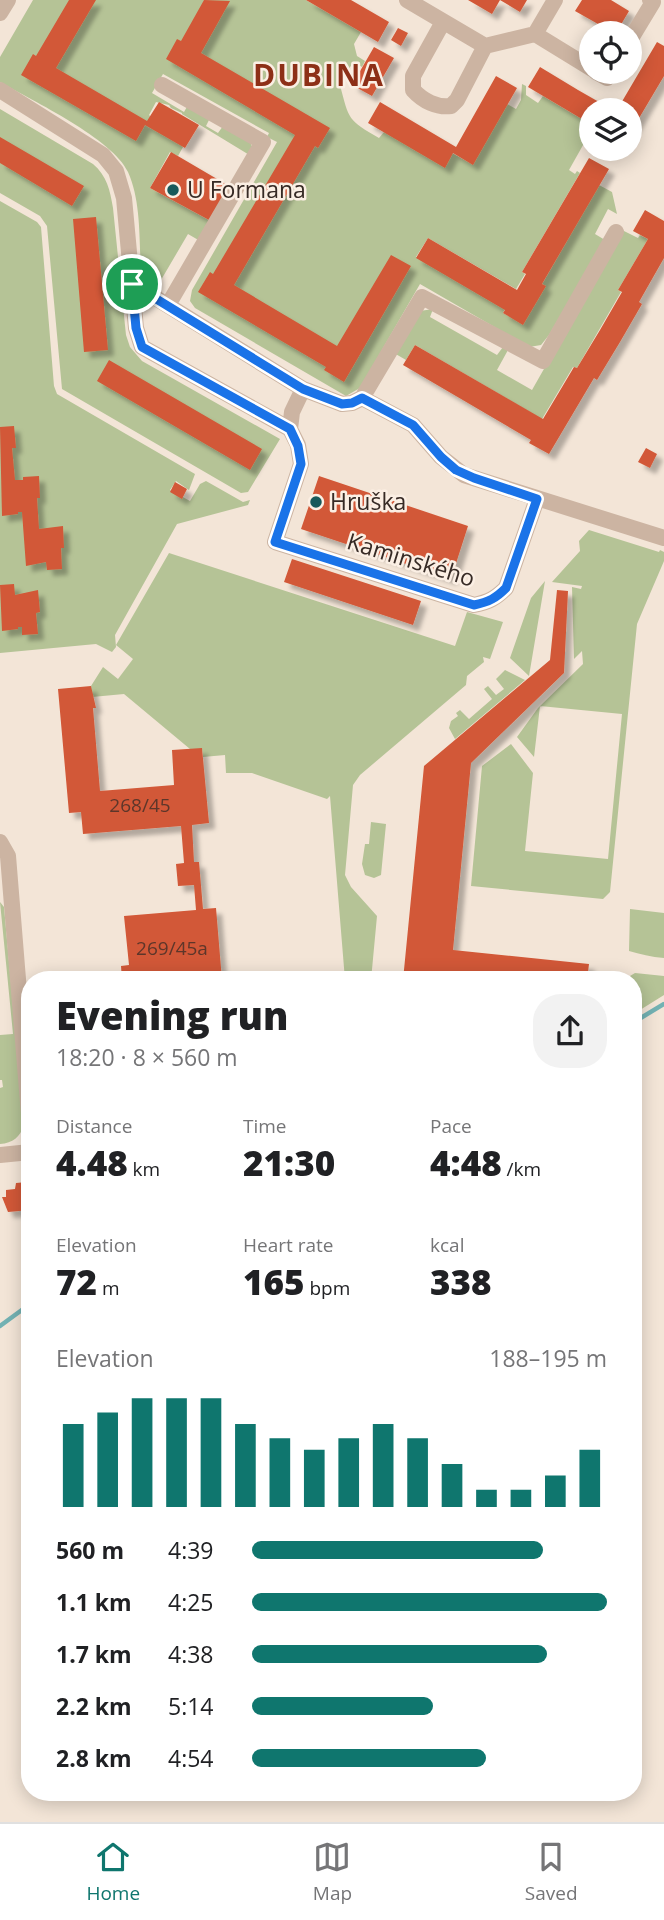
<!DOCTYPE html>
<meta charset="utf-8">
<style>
:root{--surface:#fff;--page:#f2f2f2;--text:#202124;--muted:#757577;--line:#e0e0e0;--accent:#0f766e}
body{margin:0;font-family:"Open Sans",sans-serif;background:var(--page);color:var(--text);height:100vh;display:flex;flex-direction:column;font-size:26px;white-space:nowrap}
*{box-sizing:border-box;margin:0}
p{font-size:23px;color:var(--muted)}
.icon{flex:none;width:38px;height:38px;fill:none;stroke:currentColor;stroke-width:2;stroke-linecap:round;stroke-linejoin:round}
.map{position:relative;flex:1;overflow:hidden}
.sheet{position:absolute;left:21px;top:971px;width:621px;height:830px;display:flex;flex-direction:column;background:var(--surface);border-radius:28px;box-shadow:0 4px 18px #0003}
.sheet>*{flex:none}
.buttons{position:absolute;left:579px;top:21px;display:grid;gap:14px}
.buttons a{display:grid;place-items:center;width:63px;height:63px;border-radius:50%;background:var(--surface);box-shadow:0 4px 18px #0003;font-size:35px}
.pin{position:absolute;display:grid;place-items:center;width:60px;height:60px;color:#fff;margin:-30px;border:4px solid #fff;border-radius:50%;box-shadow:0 2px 7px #0007}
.round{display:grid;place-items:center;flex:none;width:74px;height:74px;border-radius:28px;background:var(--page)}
.headline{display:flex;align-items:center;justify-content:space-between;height:119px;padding:0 35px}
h1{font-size:38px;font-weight:800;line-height:52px}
.figures{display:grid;grid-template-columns:repeat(3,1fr);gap:10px;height:119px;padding:7px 35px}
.figures div{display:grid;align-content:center}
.figures b{font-size:35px;font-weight:800}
.figures small{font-size:19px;font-weight:400}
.figures p{font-size:19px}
.chart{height:196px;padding:14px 35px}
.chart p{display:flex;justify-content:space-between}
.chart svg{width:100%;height:126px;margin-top:7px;stroke:var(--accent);stroke-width:6}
ul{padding:0 35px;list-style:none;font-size:23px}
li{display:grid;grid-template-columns:112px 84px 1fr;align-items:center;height:52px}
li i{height:18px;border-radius:9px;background:var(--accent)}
.menu{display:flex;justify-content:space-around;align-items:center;height:98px;border-top:2px solid var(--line);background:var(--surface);font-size:19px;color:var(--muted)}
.menu a{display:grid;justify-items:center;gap:4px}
.menu .active{color:var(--accent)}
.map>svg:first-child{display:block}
</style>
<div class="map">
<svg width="664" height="1822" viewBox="0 0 664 1822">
<defs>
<filter id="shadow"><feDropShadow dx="6" dy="6" stdDeviation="2" flood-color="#0004"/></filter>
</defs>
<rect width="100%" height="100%" fill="#f3e5d7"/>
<path fill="#b5c396" d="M33,0H306L361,32L354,44L357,56L365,61L362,67L353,62L340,85C349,120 348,120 379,138L384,132L452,153L472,164L507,104L516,109L521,100L522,84L526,86V95L538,103L543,96L587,122L584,129L591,134V139L587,138L569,170L575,174L577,171L580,173L522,272L525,274L516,289L428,238L416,257L505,309L503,313L523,324L545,286L542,284L599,185L612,192L617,214L608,209L595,234L605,240L549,335L541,345L529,347L522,343L420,284L360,388L346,396L195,308L190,301L192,290L277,142L267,137L269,133L163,74L152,93L184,112L188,105L210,118L206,126L218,133L223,126L250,142L254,151L251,156L182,114V113L171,108L169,105L156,102L149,115L183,147L178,156L170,152L150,188L209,220L200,241L188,234L161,280L147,277L141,269C139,237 141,201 128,172C113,139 33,101 0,82V57Z
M0,109L93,164C107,176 110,190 113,208L126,335L130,347L142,361L280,439L248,492L241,493L62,389L47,226L40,216L0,193Z
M0,201L37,222L41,227L54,386L57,394L195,474L189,490L176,481L170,490L190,501L200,484L206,481L243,502L250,500L248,505L177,524L115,635L116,647L112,652L96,644L0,653Z
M620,229L638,238L640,235L648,239L618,290L621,292L577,368L573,367L542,419L415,345L406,360L394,353L420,311L433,309L430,317L497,355L503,347L508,350L497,370L532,390L574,316Z
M589,530L659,552L660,550L664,552V561L637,624L610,892L603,899L471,886L482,766L511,744L533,773L525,851L608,859L622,714L540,706L534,757L517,737L538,708L583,664L582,651L574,659L572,587L581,589L582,586L552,582L580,551L579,541Z
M169,553L455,646L467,612L503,622L490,659L483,657L484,662L467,676L466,685L360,775L353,785L345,875L351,887L377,916L371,980H345L330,796L327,799L252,773H226L225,755L203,757L202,749H190L124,694L92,697L91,686L103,667L118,679L133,659L116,645Z
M545,581L529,676L510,658L531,598Z
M505,670L525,680L455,739L449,728L451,721L458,716L456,713L460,710L469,719L492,699L484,689L488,686L496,695L504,689L496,679Z
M371,822L386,824L381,875L374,878L365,875L362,864L365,844H369Z
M0,902L4,907L24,1125C20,1137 13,1143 0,1144V1088L3,1087L2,1080H0V1035L13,1034Z
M630,909L664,913V958C651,957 640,954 629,951Z
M635,973L664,976V995L640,1010L634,1009V980H628L630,976Z"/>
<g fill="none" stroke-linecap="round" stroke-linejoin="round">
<path stroke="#73b2b3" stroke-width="4.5" d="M634,1022L664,1004
M0,1326L30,1304"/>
</g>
<path fill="#d25837" filter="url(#shadow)" d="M69,0H96L56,68L147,121L159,102L199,125L185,148L145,125L136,141L21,75L33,54L36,56Z
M204,0L230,1L201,53L330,128L318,148L315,146L234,285L337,346L391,255L411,266L344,382L324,370L326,367L198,292L210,272L213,274L295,135L166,59L177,39L181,41Z
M306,0H351L389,22L378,42Z
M468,0H527L520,12L500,0L492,14Z
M582,0H611L629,11L616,33H614L575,11Z
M398,28L408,33L401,46L391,40Z
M657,42L664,46V76L632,130L630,129V110H617Z
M374,47L394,58L372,96L352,85Z
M540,67L578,90L613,110H592V125L528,87Z
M496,76L517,88L473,165L453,153L445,168L368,123L380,102L456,147Z
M0,137L84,186L72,206L0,163Z
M171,152L229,186L209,220L150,188Z
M589,158L609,169L542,284L546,286L523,325L503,313L505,310L416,258L428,238L517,290L526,274L522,272Z
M645,210L664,221V258L639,302L642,304L620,342L597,380L594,378L549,454L529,443L531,440L403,365L415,345L543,419L574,367L577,368L600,330L622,292L618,290L648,239L633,231Z
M96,217L108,350L84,352L73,219Z
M109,360L262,449L250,470L97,381Z
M14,426L16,448H12L15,480H23V477L39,476L40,498H37L39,529L63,526L64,548H61L62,569L47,570L46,562L26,566L22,512H18V514L2,516L0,427Z
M646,448L657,454L650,468L638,462Z
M319,476L468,526L451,579L301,529Z
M175,482L187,489L182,499L170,492Z
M292,559L421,601L413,625L284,582Z
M14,584L15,595L38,590L40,612L36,613L38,634L22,635V627H18V629L2,631L0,585Z
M557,590L568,591L564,673L471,763L453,950L589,964L587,980H403L424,766L550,660Z
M91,686L96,708H93L100,791L174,785L172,750L202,748L209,823L192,825L194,862H199L203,909L216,908L222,980H122L121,966L129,965L124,916L196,910L194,885L178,886L176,864L184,863L181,826L83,834L81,812L69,813L58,689Z
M27,1182L30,1188V1210L8,1212L2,1197H6V1190L15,1189L16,1183Z"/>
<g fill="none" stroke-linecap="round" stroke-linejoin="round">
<path stroke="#ccb4a2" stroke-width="16" d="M407,0L485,46L535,34
M0,13L8,0
M443,22L413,76V90C423,101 437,108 451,106L457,100L485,46
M535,34L592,69
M535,34L555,0
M630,40L653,2L650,0
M596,72L607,78L611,72
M162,85L263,142L168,305
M0,90L103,155L116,171L124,198L136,328L142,347L290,429
M133,284L303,389L342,404L352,403L362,398L422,297L543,361L616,232
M303,389L292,412L290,429L298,445L301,464L275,542L474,605C489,602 496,598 506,588L537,499
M362,398L413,425L441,457L464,475L664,538
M0,842L8,856L30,1127
M0,1155L30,1152"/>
</g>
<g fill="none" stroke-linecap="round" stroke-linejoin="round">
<g stroke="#fff" stroke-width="14">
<path id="route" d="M132,284L303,389L342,404L352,403L362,398L413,425L441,457L456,470L474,478L537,499L506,588C496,598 489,602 474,605L275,542L301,464L298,446L290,429L142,347L136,328Z"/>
</g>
<use href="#route" stroke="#1a73e8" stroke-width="9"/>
</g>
<g fill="#17595b" stroke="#fbefe4" stroke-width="2.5">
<circle cx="173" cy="190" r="7"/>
<circle cx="316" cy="502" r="7"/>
</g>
<g text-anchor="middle" stroke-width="5" stroke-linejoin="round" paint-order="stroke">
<g font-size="19" fill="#5d362a">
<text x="140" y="812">268/45</text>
<text x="172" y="955">269/45a</text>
</g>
<g font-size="23" fill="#362a25" stroke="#fbefe4" text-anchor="start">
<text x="187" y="198">U Formana</text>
<text x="330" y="510">Hruška</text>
</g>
<g font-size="23" fill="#362a25" stroke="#fbefe4">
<text transform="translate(411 560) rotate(17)" y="8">Kaminského</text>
</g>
<g font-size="30" font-weight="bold" letter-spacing="2" fill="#8d2f17" stroke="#fbefe4">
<text x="319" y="86">DUBINA</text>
</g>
</g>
</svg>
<div class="buttons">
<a><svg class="icon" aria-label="locate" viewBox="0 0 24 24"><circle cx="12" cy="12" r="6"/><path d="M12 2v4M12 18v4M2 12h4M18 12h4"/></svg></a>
<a><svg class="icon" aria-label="layers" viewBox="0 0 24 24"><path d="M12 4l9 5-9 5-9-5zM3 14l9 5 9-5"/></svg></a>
</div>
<div class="pin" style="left:132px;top:284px;background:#1e9e55"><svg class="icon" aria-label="arrive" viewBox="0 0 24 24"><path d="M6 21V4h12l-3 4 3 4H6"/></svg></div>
<section class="sheet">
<div class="headline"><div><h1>Evening run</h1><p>18:20 · 8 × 560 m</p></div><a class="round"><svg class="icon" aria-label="share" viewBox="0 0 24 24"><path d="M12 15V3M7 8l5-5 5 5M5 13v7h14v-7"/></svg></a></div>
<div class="figures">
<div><p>Distance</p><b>4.48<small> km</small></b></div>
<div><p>Time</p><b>21:30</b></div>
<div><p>Pace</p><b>4:48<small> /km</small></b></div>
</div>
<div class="figures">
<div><p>Elevation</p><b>72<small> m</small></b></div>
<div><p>Heart rate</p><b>165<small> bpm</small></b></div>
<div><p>kcal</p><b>338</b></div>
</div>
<div class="chart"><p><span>Elevation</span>188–195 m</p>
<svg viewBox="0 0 160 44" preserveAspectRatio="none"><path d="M5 44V15M15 44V11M25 44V6M35 44V6M45 44V6M55 44V15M65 44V20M75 44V24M85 44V20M95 44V15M105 44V20M115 44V29M125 44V38M135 44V38M145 44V33M155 44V24"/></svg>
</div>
<ul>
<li><b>560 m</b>4:39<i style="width:82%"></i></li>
<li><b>1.1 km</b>4:25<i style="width:100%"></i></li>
<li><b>1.7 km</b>4:38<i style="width:83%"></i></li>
<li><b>2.2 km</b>5:14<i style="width:51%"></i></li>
<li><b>2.8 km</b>4:54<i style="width:66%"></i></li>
</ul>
</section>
</div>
<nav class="menu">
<a class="active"><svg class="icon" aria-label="home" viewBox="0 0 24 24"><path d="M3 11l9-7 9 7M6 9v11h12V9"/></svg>Home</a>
<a><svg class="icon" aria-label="map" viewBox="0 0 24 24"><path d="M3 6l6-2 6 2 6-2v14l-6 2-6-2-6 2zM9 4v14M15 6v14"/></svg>Map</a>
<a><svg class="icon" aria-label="saved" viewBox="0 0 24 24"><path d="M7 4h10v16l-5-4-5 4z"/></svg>Saved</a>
</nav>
